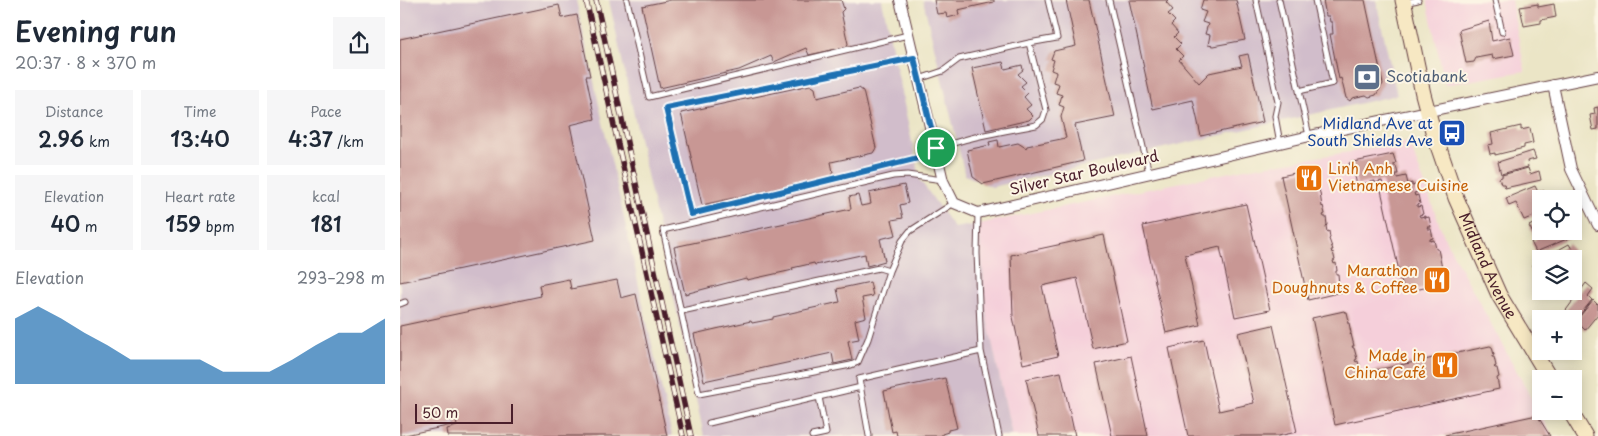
<!DOCTYPE html>
<meta charset="utf-8">
<style>
:root{--surface:#fff;--page:#f6f6f7;--text:#1f2937;--muted:#747a83;--accent:#1f6fb2}
body{margin:0;font-family:"Playpen Sans",sans-serif;background:var(--page);color:var(--text);height:100vh;display:flex;flex-direction:column;font-size:19px;white-space:nowrap}
*{box-sizing:border-box;margin:0}
p{font-size:16px;color:var(--muted)}
.icon{flex:none;width:28px;height:28px;fill:none;stroke:currentColor;stroke-width:2;stroke-linecap:round;stroke-linejoin:round}
.map{position:relative;flex:1;overflow:hidden}
.details{display:flex;flex-direction:column;background:var(--surface);width:400px}
.details>*{flex:none}
.tools{position:absolute;left:1132px;top:190px;display:grid;gap:10px}
.tools a{display:grid;place-items:center;width:50px;height:50px;border-radius:0px;background:var(--surface);box-shadow:0 2px 12px #0003;font-size:25px}
.scale{position:absolute;left:15px;bottom:12px;width:98px;box-sizing:border-box;padding-left:5px;border:2px solid #4a1f2b;border-top:0;font-size:14px;line-height:18px;white-space:nowrap;color:#4a1f2b;-webkit-text-stroke:4px #fcf5e5;paint-order:stroke}
.pin{position:absolute;display:grid;place-items:center;width:42px;height:42px;color:#fff;margin:-21px;border:2px solid #fff;border-radius:50%;box-shadow:0 1px 5px #0007}
.round{display:grid;place-items:center;flex:none;width:52px;height:52px;border-radius:0px;background:var(--page)}
.head{display:flex;align-items:center;justify-content:space-between;height:85px;padding:0 15px}
h1{font-size:28px;font-weight:600;line-height:38px}
.figures{display:grid;grid-template-columns:repeat(3,1fr);gap:8px;height:85px;padding:5px 15px}
.figures div{display:grid;align-content:center;border-radius:0px;background:var(--page);text-align:center}
.figures b{font-size:21px;font-weight:600}
.figures small{font-size:14px;font-weight:400}
.figures p{font-size:14px}
.chart{height:140px;padding:10px 15px}
.chart p{display:flex;justify-content:space-between}
.chart svg{width:100%;height:90px;margin-top:5px;fill:var(--accent);opacity:.7}
main{display:flex;flex:1;min-height:0}
.map>svg:first-child{display:block}
</style>
<main>
<section class="details">
<div class="head"><div><h1>Evening run</h1><p>20:37 · 8 × 370 m</p></div><a class="round"><svg class="icon" aria-label="share" viewBox="0 0 24 24"><path d="M12 15V3M7 8l5-5 5 5M5 13v7h14v-7"/></svg></a></div>
<div class="figures">
<div><p>Distance</p><b>2.96<small> km</small></b></div>
<div><p>Time</p><b>13:40</b></div>
<div><p>Pace</p><b>4:37<small> /km</small></b></div>
</div>
<div class="figures">
<div><p>Elevation</p><b>40<small> m</small></b></div>
<div><p>Heart rate</p><b>159<small> bpm</small></b></div>
<div><p>kcal</p><b>181</b></div>
</div>
<div class="chart"><p><span>Elevation</span>293–298 m</p>
<svg viewBox="0 0 160 44" preserveAspectRatio="none"><path d="M0 44V12L10 6L20 12L30 19L40 25L50 32L60 32L70 32L80 32L90 38L100 38L110 38L120 32L130 25L140 19L150 19L160 12V44z"/></svg>
</div>
</section>
<div class="map">
<svg width="1198" height="436" viewBox="0 0 1198 436">
<rect width="100%" height="100%" fill="#fcf5e5"/>
<filter id="ink" filterUnits="userSpaceOnUse"><feTurbulence type="fractalNoise" baseFrequency=".02" numOctaves="2"/><feDisplacementMap in="SourceGraphic" scale="10" xChannelSelector="R" yChannelSelector="G"/><feConvolveMatrix kernelMatrix="1 2 1 2 8 2 1 2 1" color-interpolation-filters="sRGB"/></filter>
<filter id="wash" filterUnits="userSpaceOnUse"><feTurbulence type="fractalNoise" baseFrequency=".0096" numOctaves="4" result="noise"/><feDisplacementMap in="SourceGraphic" scale="20" xChannelSelector="R" yChannelSelector="G"/><feGaussianBlur stdDeviation="1.12" result="paint"/><feColorMatrix in="noise" values="0 0 0 0 0 0 0 0 0 0 0 0 0 0 0 0 0 1.4 0 .05"/><feComposite in="paint" operator="in"/></filter>
<g filter="url(#wash)">
<rect width="100%" height="100%" fill="#ebe5c6"/>
<path fill="#f5cfda" d="M1027,0H1111L1125,71L1045,85Z
M1009,142L1045,239L1152,436H612L587,318L579,224L845,169Z"/>
<path fill="#d1bdcb" d="M0,0H176L272,436H0Z
M209,0H482L520,180L554,228L579,224L587,318L612,436H304Z
M523,0H976L997,95L592,187L565,175Z"/>
<g id="blocks">
<path fill="#c89794" d="M271,0H441L444,9L441,12L448,44L446,47L409,55L406,48L374,62L371,56L339,70L260,88L242,6Z
M534,0H594V2L558,10L559,15L547,18L546,13L537,14Z
M666,0H689L715,117L675,125L683,161L583,184L573,177L567,150L590,145L589,142L598,140L599,147L618,143L626,148L627,146L666,138L661,117L664,107L659,105L662,95L656,93L659,84L653,82L656,72L651,70L654,60L651,59L654,51L676,46Z
M729,0H768L766,2L773,10L768,14L775,21L771,25L778,33L774,37L781,44L776,49L783,56L779,60L799,83L809,73L842,66L839,56L848,54L863,122L801,136L793,100L753,109Z
M803,0H836L845,40L813,46L808,45L810,35L805,34L808,24L802,22L806,12L800,10Z
M923,0H965L983,84L976,95L969,97L966,95L952,98L950,101L946,98L941,78L939,79L930,34H933L932,22H930L929,16H926Z
M1138,4V7L1154,4L1156,17L1141,20V23L1124,26L1120,7Z
M159,5L162,18L177,15L190,76H186L195,119L170,125L195,240L0,282V39Z
M1089,21L1092,41L1110,37L1114,55L1093,59L1092,55L1076,58L1074,62L1066,63L1059,30Z
M603,62L605,69L622,65L623,70L618,74L626,82L621,86L628,93L624,97L631,105L626,109L633,116L629,120L586,130L572,68Z
M410,85L415,88L417,98L459,88L463,91L476,148L473,153L431,162L433,172L430,177L302,205L281,113Z
M1198,107V129L1193,130L1190,115L1195,114L1194,108Z
M1121,126V130L1130,128L1133,143L1124,145V148L1095,155V153L1090,154L1088,145L1093,144L1091,133Z
M1133,151L1136,159L1127,161L1128,167L1101,174L1098,162Z
M993,154L996,163L994,164V166H996L998,174H996L997,178L1006,176L1008,184L1012,183V186L1016,185L1018,192L1014,193L1015,196L1018,195L1020,204L1017,205V207L1021,206L1023,214L1019,215L1020,217L1025,216V218L1029,217L1031,227H1027L1028,229H1031L1033,238L1030,239V241L1034,240L1036,249H1038L1045,283L1007,292L1006,289H1003L981,190L984,189L982,181L975,183V181L957,185L954,172L952,173L949,163Z
M1128,168L1130,174L1139,171L1141,180L1105,188L1104,184H1101L1099,178L1102,177V175Z
M913,169L920,193L922,207L923,206L925,214L923,215L924,217H926L927,225L926,226L927,232L929,231L930,238L929,239L933,250H931L932,253L933,252L935,260L933,261L934,264L936,263L937,271H936V274H938L939,285H940L942,292L908,300L881,176Z
M504,185L508,203L500,205L503,218L492,220L496,235L480,239L485,261L467,266L465,254L415,265L414,263L392,268L393,270L347,280L346,278L285,294L274,247L451,209L449,197L458,195L461,206L471,204L469,193Z
M1135,186L1138,192L1143,190L1146,199H1141V213L1124,220L1116,203L1109,206L1106,198Z
M846,204L870,310L835,317L820,247L785,255L800,325L766,333L743,226Z
M1141,220V231H1160V233L1165,231L1169,238L1136,252L1131,242L1136,239L1129,226Z
M704,235L727,341L693,349L677,278L642,286L658,356L623,364L613,317L611,255Z
M1169,244L1173,251L1164,255L1166,259H1142Z
M1141,259V273L1138,274L1132,264Z
M169,279L171,289L217,280L221,298L236,294L267,436H48L47,429L57,426L54,411L49,412L52,425L0,436V326L141,296L139,285Z
M470,282L473,296L462,298L466,317L455,320L459,339L448,341L452,360L434,364L432,353L304,381L294,334L351,321L352,323L373,319V317L440,302L437,289Z
M1186,283L1193,289L1188,296L1192,300L1175,321L1164,313Z
M1193,300L1197,304L1198,303V314L1185,330L1176,321Z
M944,311L945,312H947L949,321L947,322V323H949L951,333L950,335L951,334L954,346H952L953,348H954L957,359L955,360L956,362L958,361L960,371H958V374L1090,346L1092,347L1094,355L1092,356V357H1094L1096,366L1094,367L1095,368H1097L1099,377L1097,378L1099,389L935,425L912,318Z
M873,325L897,432L878,436H788L769,348L804,340L819,411L854,403L838,333Z
M731,356L748,436H712L696,364Z
M661,372L675,436H639L626,379Z
M545,378L557,428L548,430V432L542,434V436H497L496,431L492,432L484,391Z
M1137,415L1150,436H1045V435Z"/>
</g>
</g>
<g filter="url(#ink)">
<use href="#blocks" fill-opacity="0" stroke="#623d42" stroke-width="1"/>
<g fill="none" stroke-linecap="round" stroke-linejoin="round">
<g stroke="#623d42" stroke-width="7">
<path id="service" d="M227,0L249,97L508,35
M709,0L749,173
M856,0L878,102L875,116L880,143
M879,0L909,136
M1095,0L1102,32
M1004,3L1018,0
M629,43L657,38L648,0
M514,58L266,108L291,214L518,158C554,138 596,133 636,125L643,119L646,110L629,43L559,59L543,71L519,79
M899,91L933,83L915,0
M543,180L507,175L493,176L263,230L299,394L451,365L458,362L468,339L489,271L502,241L510,231L554,203
M0,304L5,302
M282,311L479,268L489,271
M581,351L599,436
M309,423L461,387
M412,436L426,433L419,397
M469,436L459,379L581,351L577,253L578,213"/>
</g>
<g stroke="#623d42" stroke-width="12">
<path id="minor" d="M500,0L543,181L554,203L578,213L923,133L1198,76
M1153,85L1171,169L1198,225"/>
</g>
<g stroke="#623d42" stroke-width="17">
<g id="secondary">
<path id="s1" d="M1003,0L1023,94L1033,131L1056,198L1099,295L1150,379"/>
<path d="M1170,411L1185,436"/>
</g>
</g>
<use href="#service" stroke="#fff" stroke-width="5"/>
<use href="#minor" stroke="#fff" stroke-width="10"/>
<use href="#secondary" stroke="#f7e8c3" stroke-width="15"/>
<g stroke="#4a1f2b" stroke-width="5.5">
<path id="rail" d="M186,0L283,436
M196,0L291,436"/>
</g>
<use href="#rail" stroke="#fcf5e5" stroke-width="4" stroke-dasharray="11" stroke-linecap="butt"/>
</g>
</g>
<g fill="none" stroke-linecap="round" stroke-linejoin="round" filter="url(#ink)">
<g stroke="#fff" stroke-width="10">
<path id="route" d="M514,58L536,148L518,158L291,214L266,108Z"/>
</g>
<use href="#route" stroke="#1f6fb2" stroke-width="6"/>
</g>
<defs>
<g id="bank-square" transform="scale(1.4375)"><rect x="-9" y="-9" width="18" height="18" rx="4" fill="#5c6f8a" stroke="#fcf5e5"/><path d="M-6-4H6V4H-6ZM0-2.3a2.3 2.3 0 1 0 0 4.6a2.3 2.3 0 1 0 0-4.6Z" fill="#fff"/></g>
<g id="bus-square" transform="scale(1.4375)"><rect x="-9" y="-9" width="18" height="18" rx="4" fill="#1a4fb4" stroke="#fcf5e5"/><path d="M-5-6H5V4H4V6H2V4H-2V6H-4V4H-5ZM-3.5-4V0h7V-4ZM-3.5 1.2v1.5H-2V1.2ZM2 1.2v1.5H3.5V1.2Z" fill="#fff"/></g>
<g id="restaurant-square" transform="scale(1.4375)"><rect x="-9" y="-9" width="18" height="18" rx="4" fill="#e8710a" stroke="#fcf5e5"/><path d="M-5-6h1v4h1v-4h1v4h1v-4h1v5L-1.5 .5V6h-2V.5L-5-1ZM5-6V6H3V1.5H1.5Q1.5-4 5-6Z" fill="#fff"/></g>
</defs>
<g fill-rule="evenodd">
<use href="#bank-square" x="967" y="77"/>
<use href="#bus-square" x="1052" y="133"/>
<use href="#restaurant-square" x="909" y="178"/>
<use href="#restaurant-square" x="1037" y="280"/>
<use href="#restaurant-square" x="1045" y="365"/>
</g>
<g text-anchor="middle" stroke-width="4" stroke-linejoin="round" paint-order="stroke">
<g font-size="15" fill="#4e5e75" stroke="#fcf5e5" text-anchor="start">
<text x="986" y="82">Scotiabank</text>
</g>
<g font-size="15" fill="#164399" stroke="#fcf5e5" text-anchor="end">
<text x="1033" y="129">Midland Ave at<tspan x="1033" dy="17">South Shields Ave</tspan></text>
</g>
<g font-size="15" fill="#c56008" stroke="#fcf5e5" text-anchor="end">
<text x="928" y="174" text-anchor="start">Linh Anh<tspan x="928" dy="17">Vietnamese Cuisine</tspan></text>
<text x="1018" y="276">Marathon<tspan x="1018" dy="17">Doughnuts &amp; Coffee</tspan></text>
<text x="1026" y="361">Made in<tspan x="1026" dy="17">China Café</tspan></text>
</g>
<g font-size="15" fill="#4a1f2b" stroke="#fcf5e5">
<text transform="translate(684 173) rotate(-13)" y="5">Silver Star Boulevard</text>
<text dy="5" stroke="none"><textPath href="#s1" startOffset="280">Midland Avenue</textPath></text>
</g>
</g>
</svg>
<div class="tools">
<a><svg class="icon" aria-label="locate" viewBox="0 0 24 24"><circle cx="12" cy="12" r="6"/><path d="M12 2v4M12 18v4M2 12h4M18 12h4"/></svg></a>
<a><svg class="icon" aria-label="layers" viewBox="0 0 24 24"><path d="M12 4l9 5-9 5-9-5zM3 14l9 5 9-5"/></svg></a>
<a>+</a>
<a>−</a>
</div>
<div class="scale">50 m</div>
<div class="pin" style="left:536px;top:148px;background:#1e9e55"><svg class="icon" aria-label="arrive" viewBox="0 0 24 24"><path d="M6 21V4h12l-3 4 3 4H6"/></svg></div>
</div>
</main>
